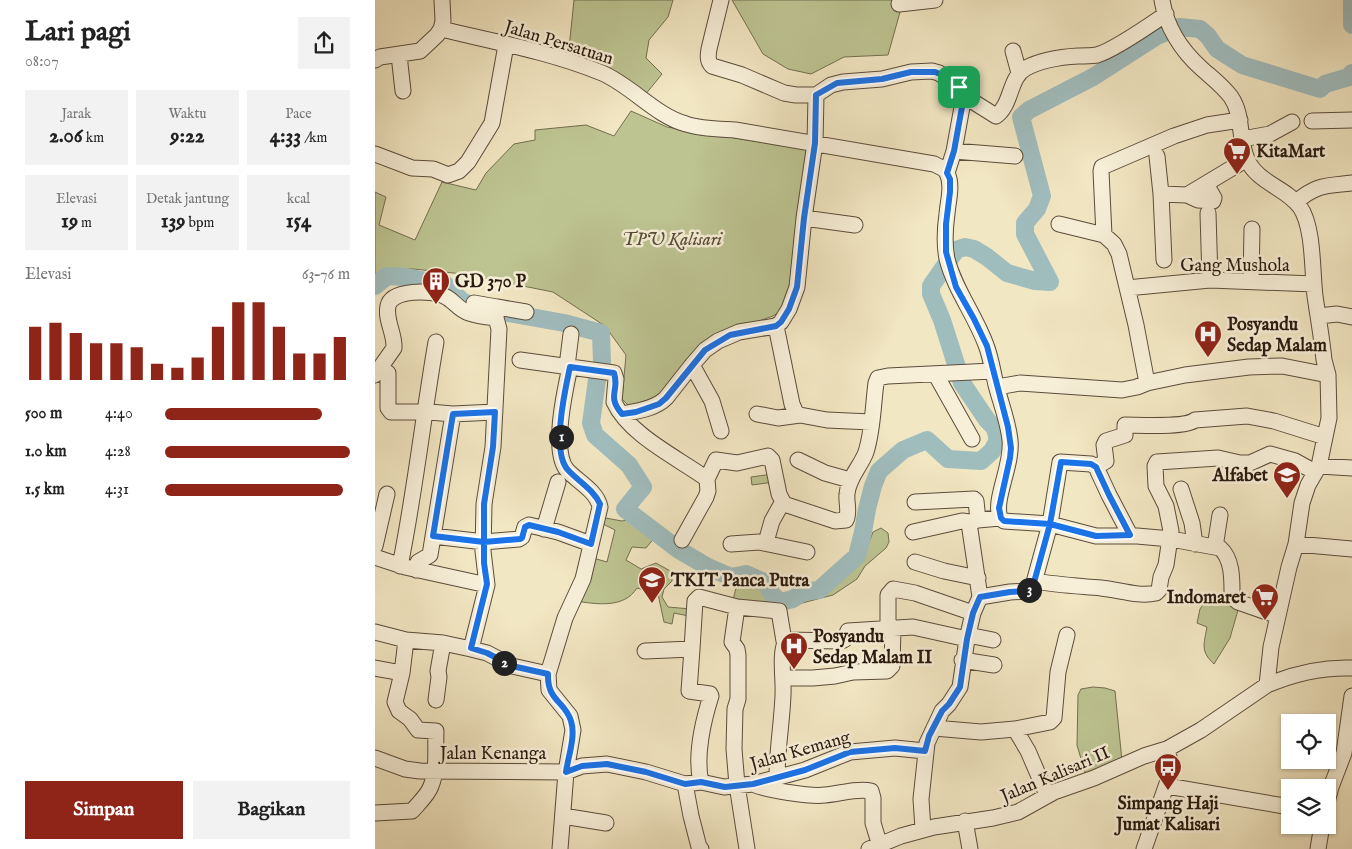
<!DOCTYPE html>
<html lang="id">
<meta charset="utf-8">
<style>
:root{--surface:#fff;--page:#f2f2f2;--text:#222;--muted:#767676;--accent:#8f2418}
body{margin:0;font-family:"IM FELL English",serif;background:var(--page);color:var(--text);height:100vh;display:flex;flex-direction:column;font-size:19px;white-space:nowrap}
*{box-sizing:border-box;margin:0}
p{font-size:16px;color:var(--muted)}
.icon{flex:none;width:28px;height:28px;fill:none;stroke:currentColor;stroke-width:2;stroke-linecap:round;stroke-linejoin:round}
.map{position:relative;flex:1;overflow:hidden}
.details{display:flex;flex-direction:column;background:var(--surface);width:375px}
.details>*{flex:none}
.tools{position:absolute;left:906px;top:714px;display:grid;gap:10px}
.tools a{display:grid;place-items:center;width:55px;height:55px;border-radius:0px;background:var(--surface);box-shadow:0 1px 4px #0004;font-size:25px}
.pin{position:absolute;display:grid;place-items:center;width:42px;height:42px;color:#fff;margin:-21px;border-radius:10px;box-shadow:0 2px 8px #0006}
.km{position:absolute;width:25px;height:25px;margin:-12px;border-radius:50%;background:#222;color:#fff;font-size:14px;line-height:25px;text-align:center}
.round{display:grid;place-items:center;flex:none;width:52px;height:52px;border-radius:0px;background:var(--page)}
.overview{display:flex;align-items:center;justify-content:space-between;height:85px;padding:0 25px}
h1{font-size:28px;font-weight:700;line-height:38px}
.stats{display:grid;grid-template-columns:repeat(3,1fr);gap:8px;height:85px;padding:5px 25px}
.stats div{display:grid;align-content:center;border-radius:0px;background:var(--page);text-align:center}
.stats b{font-size:21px;font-weight:700}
.stats small{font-size:14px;font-weight:400}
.stats p{font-size:14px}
.chart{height:140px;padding:10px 25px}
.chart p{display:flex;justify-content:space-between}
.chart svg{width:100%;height:90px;margin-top:5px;stroke:var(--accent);stroke-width:6}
.button{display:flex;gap:10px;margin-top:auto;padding:10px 25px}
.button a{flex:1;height:58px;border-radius:0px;background:var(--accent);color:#fff;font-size:20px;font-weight:700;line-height:58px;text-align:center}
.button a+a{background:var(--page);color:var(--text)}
ul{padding:0 25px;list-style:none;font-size:16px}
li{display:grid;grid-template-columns:80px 60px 1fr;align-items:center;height:38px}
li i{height:12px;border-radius:6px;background:var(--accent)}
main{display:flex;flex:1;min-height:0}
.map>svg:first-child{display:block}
</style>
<main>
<section class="details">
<div class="overview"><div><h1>Lari pagi</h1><p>08:07</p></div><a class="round"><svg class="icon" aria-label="share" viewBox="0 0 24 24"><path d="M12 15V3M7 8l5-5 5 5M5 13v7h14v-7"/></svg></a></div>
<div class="stats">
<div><p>Jarak</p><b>2.06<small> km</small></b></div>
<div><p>Waktu</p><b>9:22</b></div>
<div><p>Pace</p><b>4:33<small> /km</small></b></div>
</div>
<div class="stats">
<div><p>Elevasi</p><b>19<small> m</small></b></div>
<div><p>Detak jantung</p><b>139<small> bpm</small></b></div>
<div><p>kcal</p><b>154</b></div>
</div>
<div class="chart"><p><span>Elevasi</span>63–76 m</p>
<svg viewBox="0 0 160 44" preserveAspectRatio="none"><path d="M5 44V18M15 44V16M25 44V21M35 44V26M45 44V26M55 44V28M65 44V36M75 44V38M85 44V33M95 44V18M105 44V6M115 44V6M125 44V18M135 44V31M145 44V31M155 44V23"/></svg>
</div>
<ul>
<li><b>500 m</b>4:40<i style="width:85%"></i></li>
<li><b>1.0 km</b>4:28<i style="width:100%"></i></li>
<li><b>1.5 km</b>4:31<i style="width:96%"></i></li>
</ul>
<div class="button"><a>Simpan</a><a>Bagikan</a></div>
</section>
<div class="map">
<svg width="977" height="849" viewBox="0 0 977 849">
<rect width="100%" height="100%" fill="#f2e7c3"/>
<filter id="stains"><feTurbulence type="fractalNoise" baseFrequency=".004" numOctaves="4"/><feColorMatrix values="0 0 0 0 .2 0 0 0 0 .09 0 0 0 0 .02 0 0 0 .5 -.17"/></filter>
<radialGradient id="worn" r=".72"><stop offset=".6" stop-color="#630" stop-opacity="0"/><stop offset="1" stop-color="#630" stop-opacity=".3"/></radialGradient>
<path fill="#bdc492" stroke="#736e50" d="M199,0H298L293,17L274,40L271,58L287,74L270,95L193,58Z
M357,0H558L527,5L513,55L469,57L436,74L413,69L388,54Z
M256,111L292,127L435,150L417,303L398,316L354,332L291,394L254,406L247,399L251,355L230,326L178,292L88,274L38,269H10L0,281V192L11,197L4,225L40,240L67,182L101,190L111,173L139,144L160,140V130L211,125L239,136Z
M398,474L399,482L377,485L376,477Z
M225,517L247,521L257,519L280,537L271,548L257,547L251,560L266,569L281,563L297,572V581L289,589L287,597L293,607L316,609L314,616L299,613L297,624L289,622L283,594L262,588C249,609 221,604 200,601L211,556L232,562L240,530L222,521Z
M506,528L513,533L514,542L511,548L490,566L482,579L458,595L400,610L357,604L363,580L368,577C394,580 389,593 406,604L427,597L432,593L452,588L488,557L498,532Z
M850,596L863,610L855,638L839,664C825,651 829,644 832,627L822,623L825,609L830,602H847Z
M718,687L730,688L740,691L747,761L711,776L702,745L703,695L706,689Z"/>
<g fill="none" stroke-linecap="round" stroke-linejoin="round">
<path stroke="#a0bdbe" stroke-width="18" d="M977,2V25
M0,286L12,276L31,277L71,285L87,301L100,307L189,323L226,333L227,362L222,380L216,423L220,435L254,465L268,487L250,509L304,550L333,567L356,577L371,574L391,583L398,596L406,602L418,599L428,592L444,590L482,556L488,532L492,509L498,486L504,471L528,450L552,440L573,459L606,461L617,451L623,440L620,428L612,420L587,383L567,320L556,294V286L581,250L590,247L599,249L612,257L632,273L660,281L675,282L650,234V223L662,209L667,196L646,117L654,110L718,77L782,36L804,27L825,29L833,36L842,49L867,65L945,89L950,84L974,77L977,73"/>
<g stroke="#5b4c3b" stroke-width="17">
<path id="minor" d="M346,0L334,49C333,55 332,61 337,66L367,75L409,93L421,95H441L456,85L468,82L507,79L536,72L557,71L564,73L584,87L589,96L579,151L572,173
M524,4L560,0
M66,29C120,42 176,52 227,73C257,86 281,116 311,124C326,129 344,129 360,130L559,164L569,169L572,173
M638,51L644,73
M24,55L28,91
M0,60L5,57L45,51L62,35L66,29L68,21L67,0
M589,96L621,116C637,105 634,77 651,68C666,60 685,57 703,56C709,56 715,56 722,55C739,50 775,25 791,14
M937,121L977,120
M867,139L895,134L917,122
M579,151L640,156
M0,154L37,168L58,169L73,175L84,171L93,162L117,123L131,45
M782,156L786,194L789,260
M572,173C578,185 573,201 572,214C570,228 569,244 572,259C580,290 600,315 611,345C616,358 618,372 621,385C626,404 633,421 635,440C638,465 618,499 625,518L629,521L675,524L721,536H762L796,539L845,548C858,559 857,581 857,597L863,602L903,616
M786,194L812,195L872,159
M812,195L823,200L838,201L839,198L831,184
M921,202C942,184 951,186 977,183
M833,213L835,280
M429,218L480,225
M684,224L729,235L739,244L744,254L761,325L772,383
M729,235L726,171L727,167L799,136L832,125L865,120
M876,282L877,229
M752,288L835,280L939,284
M122,307L151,312
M944,316L962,314L977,317
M401,326L417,404L421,413L425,415L452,420L496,422
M145,360L195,367
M317,365L337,401L346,431
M192,366L196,334
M13,373V408L16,412H54L78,414L120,412
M0,375L19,348C20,334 10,320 13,306C16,289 57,290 69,296C79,300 83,310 94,313C102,316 112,317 121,318
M561,375L597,439
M622,387L645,383L747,390L762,387L772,383L810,375L874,367L907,366L953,375
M247,414C262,411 280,409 291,398L317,365L330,350L343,341L364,332L401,326L406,322L414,309L422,287L429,218L440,143L441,95
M382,414L403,418L425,415
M423,460L450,473L475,480
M944,466L977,468
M721,467L731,461L729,445L731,441L750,435V425C764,425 810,428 820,420L872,416L899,421L950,437
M332,479L341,460L362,463L393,456L397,460L404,494L409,504L460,521L471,520C475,512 471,503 472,494C473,478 486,466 491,452C498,430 498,405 501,383L503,378L513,376L618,371
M806,489L817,523L820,544
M540,502L599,499L601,501L603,520
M169,529L183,482
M538,532L587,521L595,522
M58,536L109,542L144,539L147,537L150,527L154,525L183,532L216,544
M307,540L331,497L333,491L332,479
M391,542L397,521L407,503
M356,544L384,542L432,552
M921,544L977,549
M0,546L12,494
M840,547L845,515
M0,557L30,567L112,585
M540,562L569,571L603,578
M25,566C40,492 48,417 61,342
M41,570L43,562L55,555L78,414
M660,581C682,585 704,586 726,588C745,590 763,597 781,593L784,590L786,577L791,565L796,531L791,506L781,486L780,466L782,462L843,458L865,463H875L895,454L920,461L940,472
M605,597L635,592L653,591L658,586L675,524L685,462L716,464L721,467L734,495L755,535
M362,607L357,642L362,649L363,655V699L360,709L359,749L362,785L372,849
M513,629V595L518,589L540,593L598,613
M0,632L31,640L68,643L96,649L112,653L137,666L173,674
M593,635L618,640
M96,649L112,585L108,551L109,504L118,447L124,329L121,318L122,307L99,303
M317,649L320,601L324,597L362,607L404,611L409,641
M270,651L317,649L314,691L335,694L336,696C328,721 320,757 326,782
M587,660L619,665
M0,668L27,673L20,702L24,711L35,719L43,730L61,731C60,749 63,769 56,786C53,795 43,804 37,811L0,813
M27,673L31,640
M408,678H438L460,676L478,672L512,671L517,666L518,629
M892,685C920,673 947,667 977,668
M61,700L64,677L63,671L68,643
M559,728L606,732L640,729L653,751L672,795
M640,729L675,722L679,718L683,672L692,635
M0,758L30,769L45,771L191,772L207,766L232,764L271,772L310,784L326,782L349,787L378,784L430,770L475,752L520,748L550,751
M402,777C402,750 407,722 408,695C409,678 404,655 411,640L466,641L469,640L473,631L538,627L592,639
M310,784L316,816L324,847L326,849
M378,784C390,790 437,797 450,795C465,794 481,788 496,791L498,798V823L506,849
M792,786L915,807
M952,802L956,787L969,753L977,696
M188,816L231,823
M590,821L595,849
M548,829L546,799L552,743L567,711L574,704L585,687L592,639L598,613L605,597L594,523L603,520L625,518
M185,849L191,772L198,730L195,716L174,690L173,674L190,618L208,579L225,507C222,491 202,481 192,470C176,451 190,390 195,367L239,373L241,379L239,402C254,435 303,458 332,479
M494,849L526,836L559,827L618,818L643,812L679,792L719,778L769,756L792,749L826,730L892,685L896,647L914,567L921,544L927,503L933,485L944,466L950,437L954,418L953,375L949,360C947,339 943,317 940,296C937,272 939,227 925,207C912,188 882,183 872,159C863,139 869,116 856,97C848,86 836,77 826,68C806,50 791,26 787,0
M769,849L795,775L796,765L792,749
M943,849L947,825"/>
</g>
<use href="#minor" stroke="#f7efd8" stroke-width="15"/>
</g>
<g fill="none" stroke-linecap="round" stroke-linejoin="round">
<g stroke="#fff" stroke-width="10">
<path id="route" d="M584,87L568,75L560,72H536L507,79L462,83L441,95L440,143L429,218L422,287L414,309L406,322L401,326L355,335L330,350L291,398L284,404L261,412L247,414C231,395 245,391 239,373L195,367C190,390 176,452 193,470C203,481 219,490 225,504L216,544L183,532L154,525L150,527L147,538L145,539L109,542V504L118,447L120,412L78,414L58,536L109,542V563L112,584L96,648L112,653L137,666L173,674C172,701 190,701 196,721C201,736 193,757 191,772L207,766L232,764L271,772L310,784L326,782L350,787L378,784L430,770L475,752L520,748L550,751L554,736L567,711L574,704L585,687L592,639L598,613L605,597L635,592L653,591L658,586L675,524L686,462L716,464L721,467L734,495L755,535L721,536L675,524L629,521L626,518L624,508L635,458L636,448L633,427L612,346L599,319L581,287L571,252V224L575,192V179L572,173L579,151L589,96L584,87"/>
</g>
<use href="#route" stroke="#1a73e8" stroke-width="6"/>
</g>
<defs>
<g id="supermarket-pin" transform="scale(1.4375)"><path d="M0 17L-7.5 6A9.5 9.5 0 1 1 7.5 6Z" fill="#8f2418" stroke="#f7efd8"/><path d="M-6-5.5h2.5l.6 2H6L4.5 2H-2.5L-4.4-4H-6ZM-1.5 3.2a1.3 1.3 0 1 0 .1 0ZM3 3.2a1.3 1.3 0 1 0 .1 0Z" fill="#fff"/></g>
<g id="building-pin" transform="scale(1.4375)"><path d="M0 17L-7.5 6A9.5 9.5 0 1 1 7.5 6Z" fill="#8f2418" stroke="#f7efd8"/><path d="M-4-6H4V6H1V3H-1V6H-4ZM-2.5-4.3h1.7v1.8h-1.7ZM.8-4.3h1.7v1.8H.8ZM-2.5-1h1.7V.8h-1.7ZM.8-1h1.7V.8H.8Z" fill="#fff"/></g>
<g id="hospital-pin" transform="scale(1.4375)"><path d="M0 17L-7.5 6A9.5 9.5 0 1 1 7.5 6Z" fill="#8f2418" stroke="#f7efd8"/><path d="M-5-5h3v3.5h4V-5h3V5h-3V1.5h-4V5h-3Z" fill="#fff"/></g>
<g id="school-pin" transform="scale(1.4375)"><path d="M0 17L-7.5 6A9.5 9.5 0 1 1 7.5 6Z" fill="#8f2418" stroke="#f7efd8"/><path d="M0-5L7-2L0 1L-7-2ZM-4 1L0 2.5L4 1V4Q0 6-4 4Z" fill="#fff"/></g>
<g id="bus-pin" transform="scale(1.4375)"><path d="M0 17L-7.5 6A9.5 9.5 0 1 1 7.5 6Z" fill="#8f2418" stroke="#f7efd8"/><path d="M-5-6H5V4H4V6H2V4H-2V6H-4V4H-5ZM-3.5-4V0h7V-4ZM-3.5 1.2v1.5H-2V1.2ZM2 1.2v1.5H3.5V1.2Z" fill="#fff"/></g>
</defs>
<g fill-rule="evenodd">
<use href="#supermarket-pin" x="862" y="151"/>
<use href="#building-pin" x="61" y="281"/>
<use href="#hospital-pin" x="833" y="334"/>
<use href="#school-pin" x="912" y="475"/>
<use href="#school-pin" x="277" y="580"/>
<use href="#supermarket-pin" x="890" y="597"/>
<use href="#hospital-pin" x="419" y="646"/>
<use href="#bus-pin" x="793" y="767"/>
</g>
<g text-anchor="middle" stroke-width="5" stroke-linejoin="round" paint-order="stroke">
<g font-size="18" fill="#29190e" stroke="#f7efd8">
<text transform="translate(184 42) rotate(17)" y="6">Jalan Persatuan</text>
<text x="860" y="271">Gang Mushola</text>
<text transform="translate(425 750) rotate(-16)" y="6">Jalan Kemang</text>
<text x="118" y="759">Jalan Kenanga</text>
<text transform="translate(680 774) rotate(-23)" y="6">Jalan Kalisari II</text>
</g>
<g font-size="18" font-weight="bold" fill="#29190e" stroke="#f7efd8" text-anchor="start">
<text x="881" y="157">KitaMart</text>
<text x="80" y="287">GD 370 P</text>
<text x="852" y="330">Posyandu<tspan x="852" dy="21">Sedap Malam</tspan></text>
<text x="893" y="481" text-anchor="end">Alfabet</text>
<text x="296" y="586">TKIT Panca Putra</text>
<text x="871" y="603" text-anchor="end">Indomaret</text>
<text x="438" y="642">Posyandu<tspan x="438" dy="21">Sedap Malam II</tspan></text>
<text x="793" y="809" text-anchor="middle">Simpang Haji<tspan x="793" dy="21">Jumat Kalisari</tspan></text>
</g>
<g font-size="18" font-style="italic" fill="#554c36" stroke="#f7efd8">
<text x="297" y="245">TPU Kalisari</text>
</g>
</g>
<rect width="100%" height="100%" filter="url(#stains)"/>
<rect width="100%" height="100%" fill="url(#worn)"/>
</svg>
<div class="tools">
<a><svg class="icon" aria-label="locate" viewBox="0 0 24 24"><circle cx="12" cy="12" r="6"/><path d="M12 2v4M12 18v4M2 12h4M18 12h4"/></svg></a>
<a><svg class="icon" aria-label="layers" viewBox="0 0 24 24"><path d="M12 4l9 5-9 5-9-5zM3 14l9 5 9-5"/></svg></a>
</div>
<div class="pin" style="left:584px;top:87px;background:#1e9e55"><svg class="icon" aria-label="arrive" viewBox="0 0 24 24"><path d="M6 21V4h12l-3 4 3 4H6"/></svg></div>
<b class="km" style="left:186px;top:437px">1</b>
<b class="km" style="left:129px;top:663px">2</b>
<b class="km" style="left:654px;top:590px">3</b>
</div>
</main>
